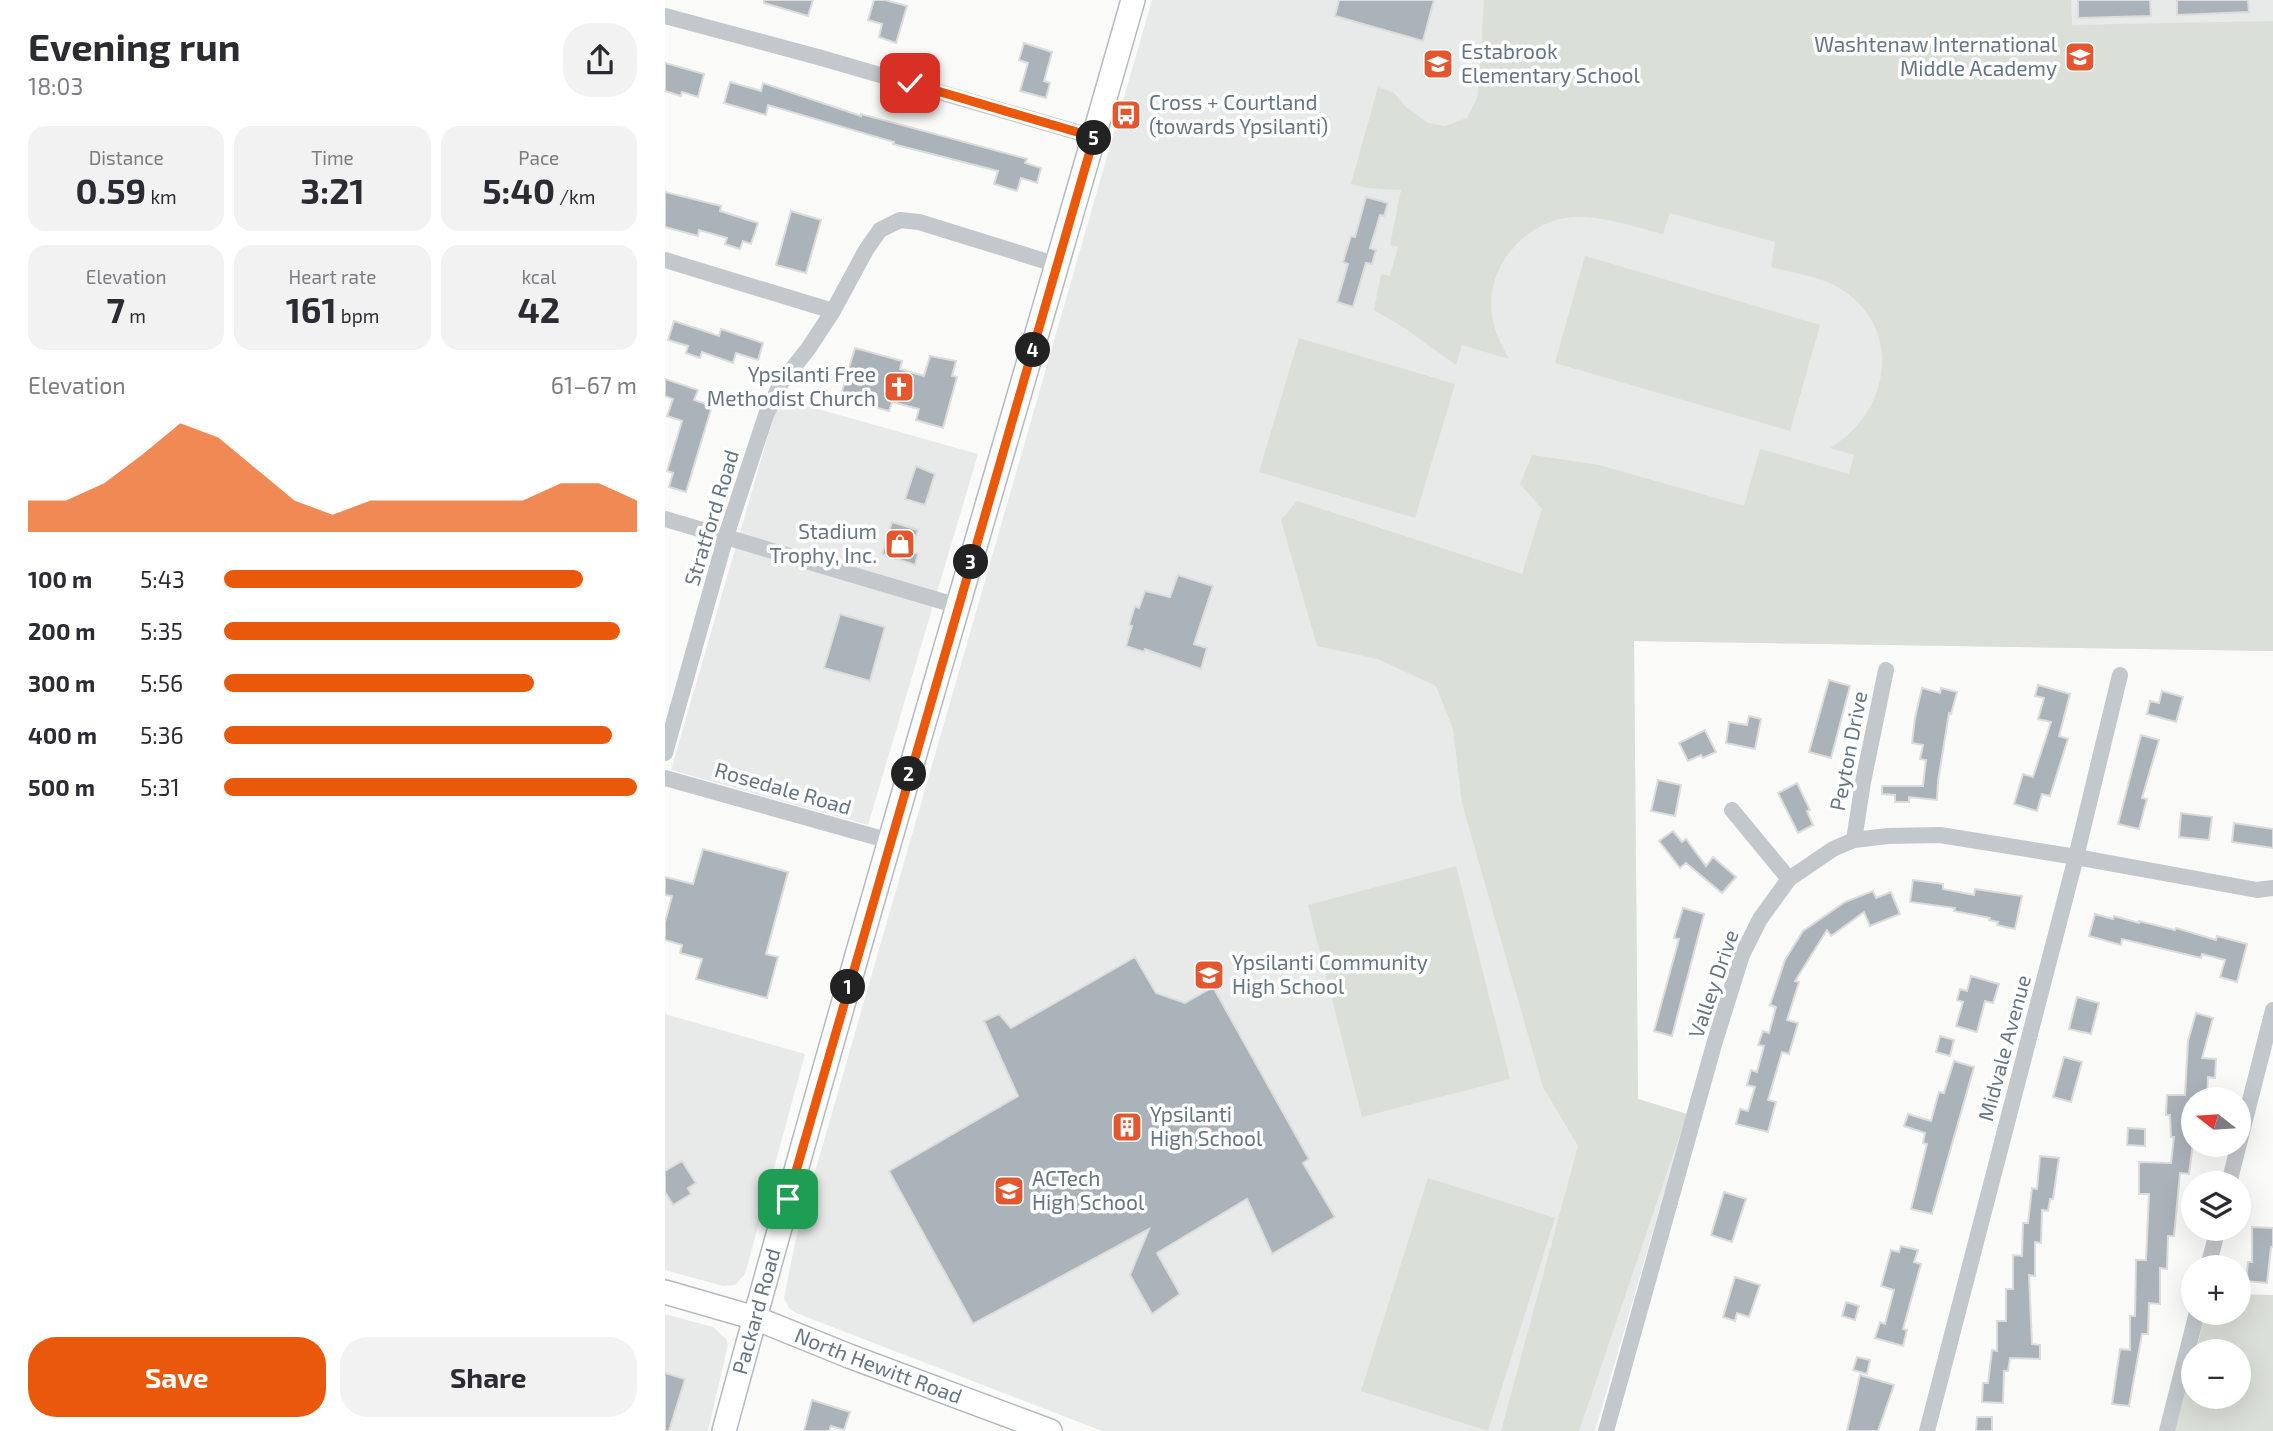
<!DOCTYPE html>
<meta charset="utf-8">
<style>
:root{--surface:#fff;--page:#f2f2f3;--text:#2b2b33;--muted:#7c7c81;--accent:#ea580c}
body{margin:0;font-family:"Exo 2",sans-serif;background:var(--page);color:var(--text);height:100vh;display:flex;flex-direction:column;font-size:26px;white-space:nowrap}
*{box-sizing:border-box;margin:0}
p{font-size:23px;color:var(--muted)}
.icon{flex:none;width:38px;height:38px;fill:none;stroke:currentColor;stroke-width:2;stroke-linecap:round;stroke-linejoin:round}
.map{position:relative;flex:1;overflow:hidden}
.sheet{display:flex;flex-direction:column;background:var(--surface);width:665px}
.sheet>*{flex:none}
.needle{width:46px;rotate:287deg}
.tools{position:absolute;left:1516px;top:1087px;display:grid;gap:14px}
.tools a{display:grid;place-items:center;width:70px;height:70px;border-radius:50%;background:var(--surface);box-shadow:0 7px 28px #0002;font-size:35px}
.pin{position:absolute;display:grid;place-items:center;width:60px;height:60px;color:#fff;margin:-30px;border-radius:14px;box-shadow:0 4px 10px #0006}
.km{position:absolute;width:35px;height:35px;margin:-18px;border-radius:50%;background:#222;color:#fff;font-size:19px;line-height:35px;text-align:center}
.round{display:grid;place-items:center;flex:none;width:74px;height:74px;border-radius:28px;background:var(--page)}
.head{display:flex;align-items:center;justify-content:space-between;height:119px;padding:0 28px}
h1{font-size:38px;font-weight:700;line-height:52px}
.figures{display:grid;grid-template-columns:repeat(3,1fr);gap:10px;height:119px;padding:7px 28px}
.figures div{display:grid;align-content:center;border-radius:18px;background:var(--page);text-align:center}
.figures b{font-size:35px;font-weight:700}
.figures small{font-size:19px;font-weight:400}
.figures p{font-size:19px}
.chart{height:196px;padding:14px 28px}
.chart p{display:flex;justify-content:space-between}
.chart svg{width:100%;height:126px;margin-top:7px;fill:var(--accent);opacity:.7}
.button{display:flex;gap:14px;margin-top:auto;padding:14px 28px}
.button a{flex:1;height:80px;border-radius:28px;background:var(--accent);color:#fff;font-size:28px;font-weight:700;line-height:80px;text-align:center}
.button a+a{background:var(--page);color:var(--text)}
ul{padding:0 28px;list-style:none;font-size:23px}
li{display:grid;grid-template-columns:112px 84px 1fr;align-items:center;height:52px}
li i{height:18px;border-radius:9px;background:var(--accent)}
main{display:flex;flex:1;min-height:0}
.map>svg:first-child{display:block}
</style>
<main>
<section class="sheet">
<div class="head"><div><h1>Evening run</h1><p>18:03</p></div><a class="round"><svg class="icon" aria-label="share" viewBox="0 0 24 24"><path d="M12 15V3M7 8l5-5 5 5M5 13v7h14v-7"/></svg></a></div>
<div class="figures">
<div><p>Distance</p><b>0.59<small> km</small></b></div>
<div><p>Time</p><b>3:21</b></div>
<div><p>Pace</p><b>5:40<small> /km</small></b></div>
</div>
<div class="figures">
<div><p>Elevation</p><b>7<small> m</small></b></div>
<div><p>Heart rate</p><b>161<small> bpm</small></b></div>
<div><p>kcal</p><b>42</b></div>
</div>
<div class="chart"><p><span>Elevation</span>61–67 m</p>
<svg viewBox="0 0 160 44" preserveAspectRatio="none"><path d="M0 44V33L10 33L20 27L30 17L40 6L50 11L60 22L70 33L80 38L90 33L100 33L110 33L120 33L130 33L140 27L150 27L160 33V44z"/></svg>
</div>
<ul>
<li><b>100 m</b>5:43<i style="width:87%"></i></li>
<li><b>200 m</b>5:35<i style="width:96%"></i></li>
<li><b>300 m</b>5:56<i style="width:75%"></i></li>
<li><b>400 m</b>5:36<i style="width:94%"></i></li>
<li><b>500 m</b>5:31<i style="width:100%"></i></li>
</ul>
<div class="button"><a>Save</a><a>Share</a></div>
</section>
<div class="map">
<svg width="1608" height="1431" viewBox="0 0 1608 1431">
<rect width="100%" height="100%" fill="#fafaf8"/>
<path fill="#e8e9e9" d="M487,0H1608V651L969,641L973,1099L1022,1114L930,1431H437L131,1313L124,1308L119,1298L131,1238Z
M114,398L313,454L203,825L6,770Z
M0,1014L140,1054L82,1267L79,1275L70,1285L58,1286L0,1270Z
M0,1314L48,1327L61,1339L63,1345L43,1431H0Z"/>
<path fill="#dadfd7" d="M819,0H1406L1407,25L1608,21V651L969,641L973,1099L1022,1114L914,1431H836L913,1146L878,1087L797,803L788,729L771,686L713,659L652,646L616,520L632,501L857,574L877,509L855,484L867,455L934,465L1079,506L1095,449L1184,474L1189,455L1165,448C1226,412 1239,326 1174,288C1154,276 1128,273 1106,267L1110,242L1005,213L998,234C973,228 945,218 919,217C871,214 827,255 826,303C826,325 834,341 844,359L797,345L791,365L738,327L709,310L716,274L725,276L733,247L725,245L736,190L702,188L686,184L713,87L729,93L741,107L763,123L780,126L802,118L813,96Z
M920,256L1155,325L1125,431L890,363Z
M634,338L790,384L750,518L594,472Z
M791,866L845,1079L697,1117L643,905Z
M763,1178L890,1218L823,1431L696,1391Z
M1573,1294L1608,1295V1431H1510L1528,1362V1396H1573V1351H1531L1540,1313L1573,1312Z"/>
<path fill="#aab3b9" stroke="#dcdcda" stroke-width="2" d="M99,0H148L143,16L99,3Z
M209,0H220L242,6L231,43L214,37L217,24L203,20Z
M674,0H769L758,41L670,16Z
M1413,0H1485L1486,16L1413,18Z
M1512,0H1583L1584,12L1512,15Z
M359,43L387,52L379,81L385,83L381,98L355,91L363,63L354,60Z
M0,63L39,74L33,97L17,92L16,96L0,91Z
M65,82L96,91L98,83L196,116V114L362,159L360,163L376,168L372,183L356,178L352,191L329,184L333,171L228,144L229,142L103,105L101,115L59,103Z
M0,192L56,206L55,211L93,223L86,244L78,241L75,249L60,244L62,238L34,230L33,236L0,227Z
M701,197L723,203L719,216L715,215L705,248L711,250L707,264L701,263L688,307L672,302L683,264L678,262L686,236L690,237Z
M126,211L156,220L141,273L111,265Z
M9,321L54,336L56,329L98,343L93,360L71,353L68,363L37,352L35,358L21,353L23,346L3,340Z
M190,348L237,361L235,369L259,376L265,356L291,361L287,376L292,377L278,428L251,420L254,409L227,402L224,411L175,398Z
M0,379L33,390L29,400L47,406L21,492L4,487L8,473L2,471L17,421L2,416L8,399L0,396Z
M251,466L270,474L260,505L240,499Z
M227,522L253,530L246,551L253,554L250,565L217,554Z
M513,575L548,586L529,644L542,648L536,669L480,649L479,652L461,646L467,626L464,625L470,606L474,608L480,591L505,597Z
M175,614L220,627L205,681L159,668Z
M1164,680L1185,686L1166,758L1144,752Z
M1373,685L1405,694L1394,736L1403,739L1385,796L1377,794L1372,811L1349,804L1358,774L1368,777L1386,722L1373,719L1379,698L1370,696Z
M1257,688L1275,693L1276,688L1292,692L1286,714L1284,713L1273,781L1272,800L1244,797V802H1230V795L1217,794V786H1258L1261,760L1255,759L1258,745L1247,743L1250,718Z
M1497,691L1518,697L1511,722L1482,714L1485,701L1494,703Z
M1084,716L1096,719L1090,749L1061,743L1064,722L1082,725Z
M1040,730L1051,752L1038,758L1036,755L1023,761L1014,743Z
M1476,735L1494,740L1477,798L1482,799L1474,829L1453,824Z
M993,780L1016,785L1010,816L986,811Z
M1132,783L1145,810L1142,811L1148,825L1133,833L1113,793Z
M1516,813L1547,817L1544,840L1514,837Z
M1569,823L1608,829V848L1567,842Z
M1008,831L1017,842L1021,839L1041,866L1048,857L1071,877L1057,893L1021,863L1015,868L994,841Z
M38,849L123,872L101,954L113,957L102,998L31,979L37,959L15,953L17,945L0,940V922L7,896L0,895V877L28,884Z
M1248,880L1278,884V889L1309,895L1310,889L1357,896L1350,929L1332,925L1333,922L1324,920L1325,918L1289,911L1290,908L1245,902Z
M1208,891L1211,898L1226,892L1235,914L1205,926L1199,912L1166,936L1162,930L1130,981L1134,982L1122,1020L1133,1023L1124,1054L1117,1052L1103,1100L1111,1102L1103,1132L1071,1124L1075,1109L1083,1111L1090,1087L1082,1085L1086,1070L1092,1072L1099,1046L1093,1045L1098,1031L1104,1033L1111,1007L1105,1005L1120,960L1138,931L1180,902Z
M1018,908L1039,914L1007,1036L989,1031L1014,939L1009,938Z
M1430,914L1448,919L1449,916L1474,923V921L1510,930L1511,928L1551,940L1552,936L1582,944L1572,982L1555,977L1560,960L1537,954L1536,958L1457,939L1456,945L1424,936Z
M470,957L491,993L520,1003L548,987L644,1159L638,1163L670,1217L607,1254L582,1199L492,1253L515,1294L487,1314L465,1275L484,1229L308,1324L224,1171L353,1096L319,1021L334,1014L346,1028Z
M1306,976L1334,984L1328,1003L1320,1001L1312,1032L1291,1026L1298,1002L1292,1000L1295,989L1302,991Z
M1412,997L1434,1003L1426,1034L1404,1029Z
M1531,1013L1548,1018L1537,1058L1551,1059L1550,1078L1543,1077L1542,1099H1528V1143L1524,1174L1515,1173L1509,1236H1503L1502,1269L1495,1268V1304L1484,1303L1483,1334H1477L1464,1406L1447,1404L1455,1349L1465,1350V1316H1470L1471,1260H1481L1484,1194H1474V1162L1506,1163L1509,1137H1506L1505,1115H1501L1502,1095H1520L1523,1041Z
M1275,1036L1289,1040L1285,1056L1271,1052Z
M1399,1057L1417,1062L1406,1102L1388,1097Z
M1289,1061L1309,1067L1267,1214L1246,1209L1262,1144L1258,1143L1260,1133L1239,1126L1243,1114L1266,1121L1274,1092L1279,1093Z
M1463,1128L1480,1129V1146L1462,1145Z
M1375,1156L1394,1158L1388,1199H1385L1383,1211L1377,1210L1376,1243L1370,1242V1276L1364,1275L1367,1344L1375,1345V1359L1345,1358L1343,1371H1339L1338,1403L1317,1402L1318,1383H1323L1327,1350L1332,1351V1321H1341V1289H1348V1255L1357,1256L1358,1223H1363L1367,1188L1372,1189Z
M17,1161L31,1183L23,1188L26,1194L8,1205L0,1192V1171Z
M1059,1192L1081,1199L1067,1242L1046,1235Z
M1587,1227L1608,1228V1247H1606L1602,1283L1581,1281L1583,1262H1587Z
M1236,1246L1253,1250L1249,1262L1256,1264L1238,1329L1242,1330L1238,1346L1210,1338L1215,1322L1220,1324L1229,1290L1216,1286L1226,1250L1234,1252Z
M1070,1277L1095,1285L1084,1317L1072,1313L1070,1321L1058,1317Z
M1181,1302L1194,1306L1190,1320L1177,1316Z
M1192,1357L1205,1360L1202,1374L1188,1370Z
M0,1373L20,1379L4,1431H0Z
M1195,1375L1229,1385L1213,1431H1182Z
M147,1400L185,1412L179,1430L166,1426L164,1431H139Z
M1312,1417H1327V1431H1311Z"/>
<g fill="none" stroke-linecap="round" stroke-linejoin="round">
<g stroke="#b3babf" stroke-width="26">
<g id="secondary">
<path id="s1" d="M0,1292L90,1318L184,1356L385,1431"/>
<path id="s2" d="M59,1431C189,952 332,477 468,0"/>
</g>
</g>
<path stroke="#c3c8cc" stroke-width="16" d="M0,16L153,57L429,137
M0,260L168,311
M0,519L293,606
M0,753L61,536L101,415L116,383L143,349L168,311L201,250L215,230L235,220L254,222L393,265
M0,778L225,841
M1067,810L1124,879
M1189,840L1198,782L1221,670
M1564,1183L1608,1010
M1543,1267L1553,1228
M941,1431L1050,1041L1077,955L1095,919L1124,879L1168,849L1189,840L1223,836L1275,835L1411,857L1592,890L1608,888
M1262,1431L1411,857L1455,675
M1502,1431L1532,1312"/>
<use href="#secondary" stroke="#fff" stroke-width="23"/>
</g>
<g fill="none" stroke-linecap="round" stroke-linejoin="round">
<g stroke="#fff" stroke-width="14">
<path id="route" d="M123,1199L429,137L245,83"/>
</g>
<use href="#route" stroke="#ea580c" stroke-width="9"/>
</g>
<defs>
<g id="school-square" transform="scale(1.575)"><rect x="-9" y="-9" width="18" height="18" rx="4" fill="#e4572e" stroke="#fff"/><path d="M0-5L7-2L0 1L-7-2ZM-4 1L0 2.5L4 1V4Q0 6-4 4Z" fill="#fff"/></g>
<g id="bus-square" transform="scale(1.575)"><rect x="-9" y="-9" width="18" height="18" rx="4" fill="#e4572e" stroke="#fff"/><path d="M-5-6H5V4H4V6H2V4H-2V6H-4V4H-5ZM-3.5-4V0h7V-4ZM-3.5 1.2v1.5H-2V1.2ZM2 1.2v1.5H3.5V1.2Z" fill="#fff"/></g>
<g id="church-square" transform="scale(1.575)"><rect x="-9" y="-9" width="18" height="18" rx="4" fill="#e4572e" stroke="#fff"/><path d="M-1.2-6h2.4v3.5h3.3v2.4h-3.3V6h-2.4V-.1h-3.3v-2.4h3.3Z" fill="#fff"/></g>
<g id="shop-square" transform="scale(1.575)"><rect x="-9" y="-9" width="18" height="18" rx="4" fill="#e4572e" stroke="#fff"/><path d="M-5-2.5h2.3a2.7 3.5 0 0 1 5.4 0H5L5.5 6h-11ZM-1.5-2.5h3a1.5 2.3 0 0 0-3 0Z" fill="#fff"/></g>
<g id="building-square" transform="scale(1.575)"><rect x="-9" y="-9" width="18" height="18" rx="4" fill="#e4572e" stroke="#fff"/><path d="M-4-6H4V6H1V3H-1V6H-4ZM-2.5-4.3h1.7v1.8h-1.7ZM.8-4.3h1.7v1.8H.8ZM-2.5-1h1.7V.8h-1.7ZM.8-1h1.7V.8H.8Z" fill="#fff"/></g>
</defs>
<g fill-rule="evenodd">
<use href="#school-square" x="1415" y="57"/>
<use href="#school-square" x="773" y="64"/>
<use href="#bus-square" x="461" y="115"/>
<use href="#church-square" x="234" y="387"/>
<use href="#shop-square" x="235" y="544"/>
<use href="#school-square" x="544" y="975"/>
<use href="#building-square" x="462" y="1127"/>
<use href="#school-square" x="344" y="1191"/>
</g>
<g text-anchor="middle" stroke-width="7" stroke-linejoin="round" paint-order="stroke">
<g font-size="21" fill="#657683" stroke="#fff" text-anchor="start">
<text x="1392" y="52" text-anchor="end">Washtenaw International<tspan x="1392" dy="24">Middle Academy</tspan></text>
<text x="796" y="59">Estabrook<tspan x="796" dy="24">Elementary School</tspan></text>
<text x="484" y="110">Cross + Courtland<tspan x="484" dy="24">(towards Ypsilanti)</tspan></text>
<text x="211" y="382" text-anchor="end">Ypsilanti Free<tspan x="211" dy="24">Methodist Church</tspan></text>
<text x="212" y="539" text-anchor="end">Stadium<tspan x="212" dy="24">Trophy, Inc.</tspan></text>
<text x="567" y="970">Ypsilanti Community<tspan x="567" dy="24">High School</tspan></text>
<text x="485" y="1122">Ypsilanti<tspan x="485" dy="24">High School</tspan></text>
<text x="367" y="1186">ACTech<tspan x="367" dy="24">High School</tspan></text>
</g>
<g font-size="21" fill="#657683" stroke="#fff">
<text transform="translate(47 518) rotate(-73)" y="7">Stratford Road</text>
<text transform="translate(1184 751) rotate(-79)" y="7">Peyton Drive</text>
<text transform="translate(118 789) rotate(16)" y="7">Rosedale Road</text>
<text transform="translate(1049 984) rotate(-71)" y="7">Valley Drive</text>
<text transform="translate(1340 1048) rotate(-75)" y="7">Midvale Avenue</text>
<text dy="7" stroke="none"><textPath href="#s2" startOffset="124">Packard Road</textPath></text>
<text dy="7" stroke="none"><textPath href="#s1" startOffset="226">North Hewitt Road</textPath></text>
</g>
</g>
</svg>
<div class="tools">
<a><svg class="needle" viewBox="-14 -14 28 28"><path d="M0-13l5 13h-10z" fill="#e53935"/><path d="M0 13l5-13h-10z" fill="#7c7c81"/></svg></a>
<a><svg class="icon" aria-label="layers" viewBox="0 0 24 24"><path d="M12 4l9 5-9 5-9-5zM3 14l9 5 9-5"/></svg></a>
<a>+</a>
<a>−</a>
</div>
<div class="pin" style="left:123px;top:1199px;background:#1e9e55"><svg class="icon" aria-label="arrive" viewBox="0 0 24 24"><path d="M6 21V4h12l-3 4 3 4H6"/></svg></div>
<div class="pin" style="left:245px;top:83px;background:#d93025"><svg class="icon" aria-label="check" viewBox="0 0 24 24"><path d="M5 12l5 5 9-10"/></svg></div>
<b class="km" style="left:183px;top:987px">1</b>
<b class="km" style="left:244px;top:774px">2</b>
<b class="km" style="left:306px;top:562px">3</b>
<b class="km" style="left:368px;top:350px">4</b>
<b class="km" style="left:429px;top:138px">5</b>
</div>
</main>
